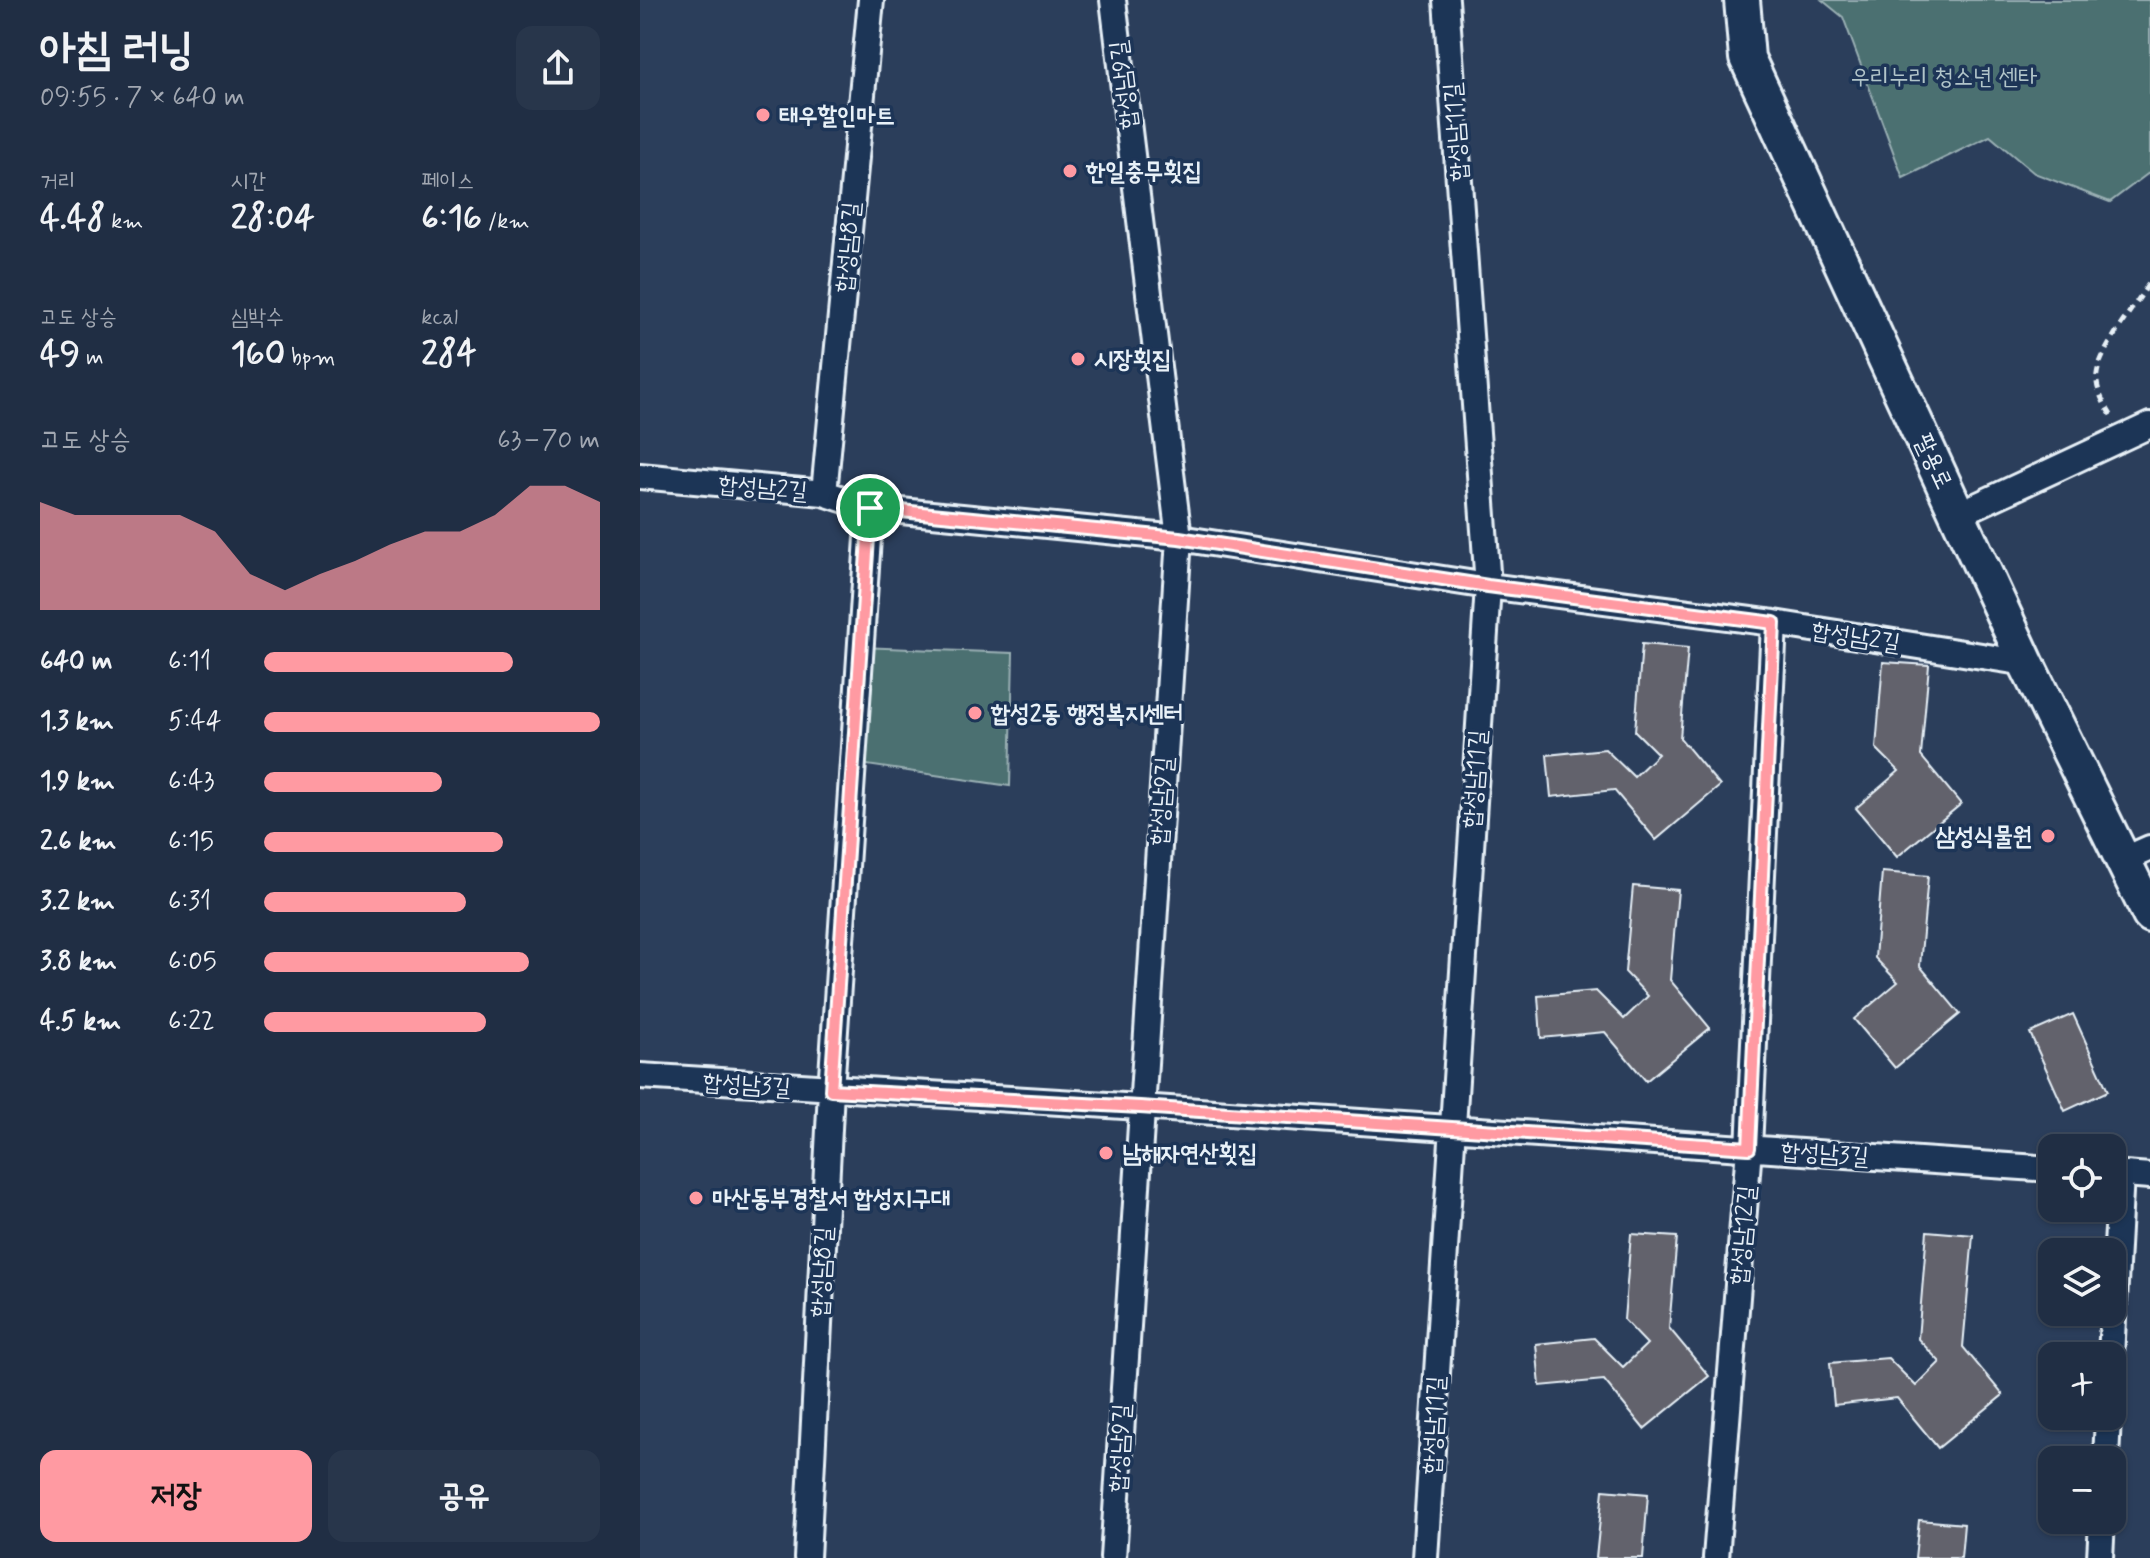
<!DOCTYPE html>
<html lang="ko">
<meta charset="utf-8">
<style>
:root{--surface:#202e44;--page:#28364b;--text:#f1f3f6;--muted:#a2a8b2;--line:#3d4a5d;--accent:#ff9aa2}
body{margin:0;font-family:Mynerve,"Poor Story",sans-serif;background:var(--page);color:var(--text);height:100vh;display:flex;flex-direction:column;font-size:30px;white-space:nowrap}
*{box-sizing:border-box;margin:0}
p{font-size:26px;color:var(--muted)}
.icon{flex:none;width:44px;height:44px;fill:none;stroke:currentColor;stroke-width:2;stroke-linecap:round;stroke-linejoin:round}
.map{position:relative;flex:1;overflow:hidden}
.panel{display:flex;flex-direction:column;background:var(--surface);width:640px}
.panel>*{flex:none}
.fabs{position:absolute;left:1398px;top:1134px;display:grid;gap:16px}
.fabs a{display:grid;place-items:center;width:88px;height:88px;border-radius:16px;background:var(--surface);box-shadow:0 2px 6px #0004,0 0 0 2px var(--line);font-size:40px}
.pin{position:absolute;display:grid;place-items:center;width:68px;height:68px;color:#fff;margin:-34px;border:4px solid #fff;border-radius:50%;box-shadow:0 2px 8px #0007}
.round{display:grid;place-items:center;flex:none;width:84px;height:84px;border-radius:16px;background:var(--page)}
.headline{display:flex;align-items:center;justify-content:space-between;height:136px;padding:0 40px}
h1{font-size:44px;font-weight:700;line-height:60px}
.metrics{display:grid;grid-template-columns:repeat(3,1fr);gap:12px;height:136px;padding:8px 40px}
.metrics div{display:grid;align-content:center}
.metrics b{font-size:34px;font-weight:700}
.metrics small{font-size:22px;font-weight:400}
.metrics p{font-size:22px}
.chart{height:224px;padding:16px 40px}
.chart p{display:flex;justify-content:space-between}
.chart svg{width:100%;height:144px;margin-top:8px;fill:var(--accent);opacity:.7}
.action{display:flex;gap:16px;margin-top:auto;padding:16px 40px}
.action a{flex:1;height:92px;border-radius:16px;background:var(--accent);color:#111;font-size:32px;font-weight:700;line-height:92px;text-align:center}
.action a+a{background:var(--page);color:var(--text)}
ul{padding:0 40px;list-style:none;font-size:26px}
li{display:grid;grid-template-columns:128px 96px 1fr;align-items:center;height:60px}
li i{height:20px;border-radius:10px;background:var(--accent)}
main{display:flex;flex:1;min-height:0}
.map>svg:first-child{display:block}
</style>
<main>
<section class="panel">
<div class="headline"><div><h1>아침 러닝</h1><p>09:55 · 7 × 640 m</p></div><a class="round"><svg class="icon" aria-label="share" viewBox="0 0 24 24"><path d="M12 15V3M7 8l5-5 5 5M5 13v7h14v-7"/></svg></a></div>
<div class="metrics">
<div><p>거리</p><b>4.48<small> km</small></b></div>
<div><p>시간</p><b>28:04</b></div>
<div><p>페이스</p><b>6:16<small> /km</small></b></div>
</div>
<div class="metrics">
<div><p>고도 상승</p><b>49<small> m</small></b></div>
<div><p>심박수</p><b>160<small> bpm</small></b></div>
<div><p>kcal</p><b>284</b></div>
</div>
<div class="chart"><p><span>고도 상승</span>63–70 m</p>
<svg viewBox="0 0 160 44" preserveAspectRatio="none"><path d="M0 44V11L10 15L20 15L30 15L40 15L50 20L60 33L70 38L80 33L90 29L100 24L110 20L120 20L130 15L140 6L150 6L160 11V44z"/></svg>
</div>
<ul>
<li><b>640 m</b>6:11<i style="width:74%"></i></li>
<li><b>1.3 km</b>5:44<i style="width:100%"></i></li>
<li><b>1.9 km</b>6:43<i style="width:53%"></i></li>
<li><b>2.6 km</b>6:15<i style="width:71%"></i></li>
<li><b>3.2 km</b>6:31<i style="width:60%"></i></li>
<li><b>3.8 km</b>6:05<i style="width:79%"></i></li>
<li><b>4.5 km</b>6:22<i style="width:66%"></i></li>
</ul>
<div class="action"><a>저장</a><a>공유</a></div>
</section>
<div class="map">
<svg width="1510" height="1558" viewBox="0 0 1510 1558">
<rect width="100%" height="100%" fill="#2b3e5b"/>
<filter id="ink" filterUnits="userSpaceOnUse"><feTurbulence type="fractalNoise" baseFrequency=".0125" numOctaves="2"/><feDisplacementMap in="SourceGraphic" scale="16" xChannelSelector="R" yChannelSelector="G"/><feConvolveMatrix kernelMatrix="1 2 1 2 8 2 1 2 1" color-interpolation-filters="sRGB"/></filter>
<g filter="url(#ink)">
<path fill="#4c6f71" stroke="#9ab0b4" stroke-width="2" d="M1182,0H1510V172L1470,202L1394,173L1350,136L1263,178L1203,17Z
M220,647L373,653L370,786L213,763Z"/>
<path fill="#62626c" stroke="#e8f1f8" stroke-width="2" d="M1002,644L1048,648L1040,738L1080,786L1016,840L974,790L911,797L907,755L965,749L994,777L1018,754L995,731Z
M1243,662L1289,665L1281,756L1321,804L1257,857L1216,808L1259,771L1236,748Z
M1242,872L1288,876L1280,966L1320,1014L1255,1068L1214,1019L1258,982L1235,958Z
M993,886L1038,890L1030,980L1070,1028L1006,1081L965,1032L901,1038L898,996L956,991L984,1019L1008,996L985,972Z
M1433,1014L1468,1091L1425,1111L1390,1033Z
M1287,1231L1333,1235L1323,1347L1363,1395L1298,1448L1257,1398L1194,1405L1190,1363L1248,1358L1276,1386L1300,1362L1278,1339Z
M991,1234L1037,1237L1029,1328L1069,1376L1004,1429L964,1380L900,1386L896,1344L954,1338L983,1367L1007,1344L984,1320Z
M963,1490L1008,1494L1003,1558H956Z
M1279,1520L1324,1524L1321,1558H1275Z"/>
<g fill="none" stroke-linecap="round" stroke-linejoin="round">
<g stroke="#e8f1f8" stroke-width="30">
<path id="minor" d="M0,476L184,493L230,508L539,538L848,586L1134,623L1386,663
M184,493L231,0
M1319,514L1510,425
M1483,860L1510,848
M0,1076L500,1107L1412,1169
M1472,1173L1510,1176
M1471,1356L1481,1174
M1466,1460L1468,1416
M167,1558L191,1090L230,508
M473,1558L539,538L473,0
M785,1558L848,586L806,0
M1076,1558L1109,1148L1134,623
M1460,1558L1462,1520"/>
</g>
<g stroke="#e8f1f8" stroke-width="40">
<path id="secondary" d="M1102,0L1107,58L1386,663L1510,915"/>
</g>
<path stroke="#e8f1f8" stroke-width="5" stroke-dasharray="8 6" stroke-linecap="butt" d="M1471,415C1464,404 1455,388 1457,374C1460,350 1496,304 1510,282"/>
<use href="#minor" stroke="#1d3557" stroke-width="24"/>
<use href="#secondary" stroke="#1d3557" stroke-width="34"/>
</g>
</g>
<g fill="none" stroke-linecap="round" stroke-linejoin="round" filter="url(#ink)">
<g stroke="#fff" stroke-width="16">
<path id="route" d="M230,508L539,538L848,586L1134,623L1109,1148L500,1107L191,1090Z"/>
</g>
<use href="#route" stroke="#ff9aa2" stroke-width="10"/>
</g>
<g fill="#ff9aa2" stroke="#1d3557" stroke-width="3">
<circle cx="123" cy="115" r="8"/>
<circle cx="430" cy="171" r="8"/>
<circle cx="438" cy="359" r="8"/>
<circle cx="335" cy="713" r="8"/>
<circle cx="1408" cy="836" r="8"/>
<circle cx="466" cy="1153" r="8"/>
<circle cx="56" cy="1198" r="8"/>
</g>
<g text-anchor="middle" stroke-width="7" stroke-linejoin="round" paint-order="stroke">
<g font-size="24" fill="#b1c4c9" stroke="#1d3557">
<text x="1304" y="84">우리누리 청소년 센타</text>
</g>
<g font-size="24" fill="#e8f1f8" stroke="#1d3557">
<text transform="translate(483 85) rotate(-97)" y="8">합성남9길</text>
<text transform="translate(815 132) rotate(-94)" y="8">합성남11길</text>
<text transform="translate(207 247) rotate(-85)" y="8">합성남8길</text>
<text transform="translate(1294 461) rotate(65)" y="8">팔용로</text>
<text transform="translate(123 487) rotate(5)" y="8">합성남2길</text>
<text transform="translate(1216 636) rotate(9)" y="8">합성남2길</text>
<text transform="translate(834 779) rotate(-86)" y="8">합성남11길</text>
<text transform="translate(521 801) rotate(-86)" y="8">합성남9길</text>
<text transform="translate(107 1084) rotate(4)" y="8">합성남3길</text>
<text transform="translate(1185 1153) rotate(4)" y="8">합성남3길</text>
<text transform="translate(1102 1235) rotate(-85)" y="8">합성남12길</text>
<text transform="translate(181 1272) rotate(-87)" y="8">합성남8길</text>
<text transform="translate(793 1425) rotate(-87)" y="8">합성남11길</text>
<text transform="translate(479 1448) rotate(-87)" y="8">합성남9길</text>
</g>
<g font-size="24" font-weight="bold" fill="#e8f1f8" stroke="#1d3557" text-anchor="start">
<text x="139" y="123">태우할인마트</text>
<text x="446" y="179">한일충무횟집</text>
<text x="454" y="367">시장횟집</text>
<text x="351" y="721">합성2동 행정복지센터</text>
<text x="1392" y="844" text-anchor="end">삼성식물원</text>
<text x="482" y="1161">남해자연산횟집</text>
<text x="72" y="1206">마산동부경찰서 합성지구대</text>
</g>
</g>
</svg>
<div class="fabs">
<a><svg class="icon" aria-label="locate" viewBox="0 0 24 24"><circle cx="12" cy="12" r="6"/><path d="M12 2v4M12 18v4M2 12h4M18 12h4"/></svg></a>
<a><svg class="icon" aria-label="layers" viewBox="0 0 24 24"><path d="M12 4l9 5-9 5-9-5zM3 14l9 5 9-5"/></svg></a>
<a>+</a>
<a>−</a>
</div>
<div class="pin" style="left:230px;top:508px;background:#1e9e55"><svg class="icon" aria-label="arrive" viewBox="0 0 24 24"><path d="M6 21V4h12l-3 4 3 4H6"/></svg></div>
</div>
</main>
